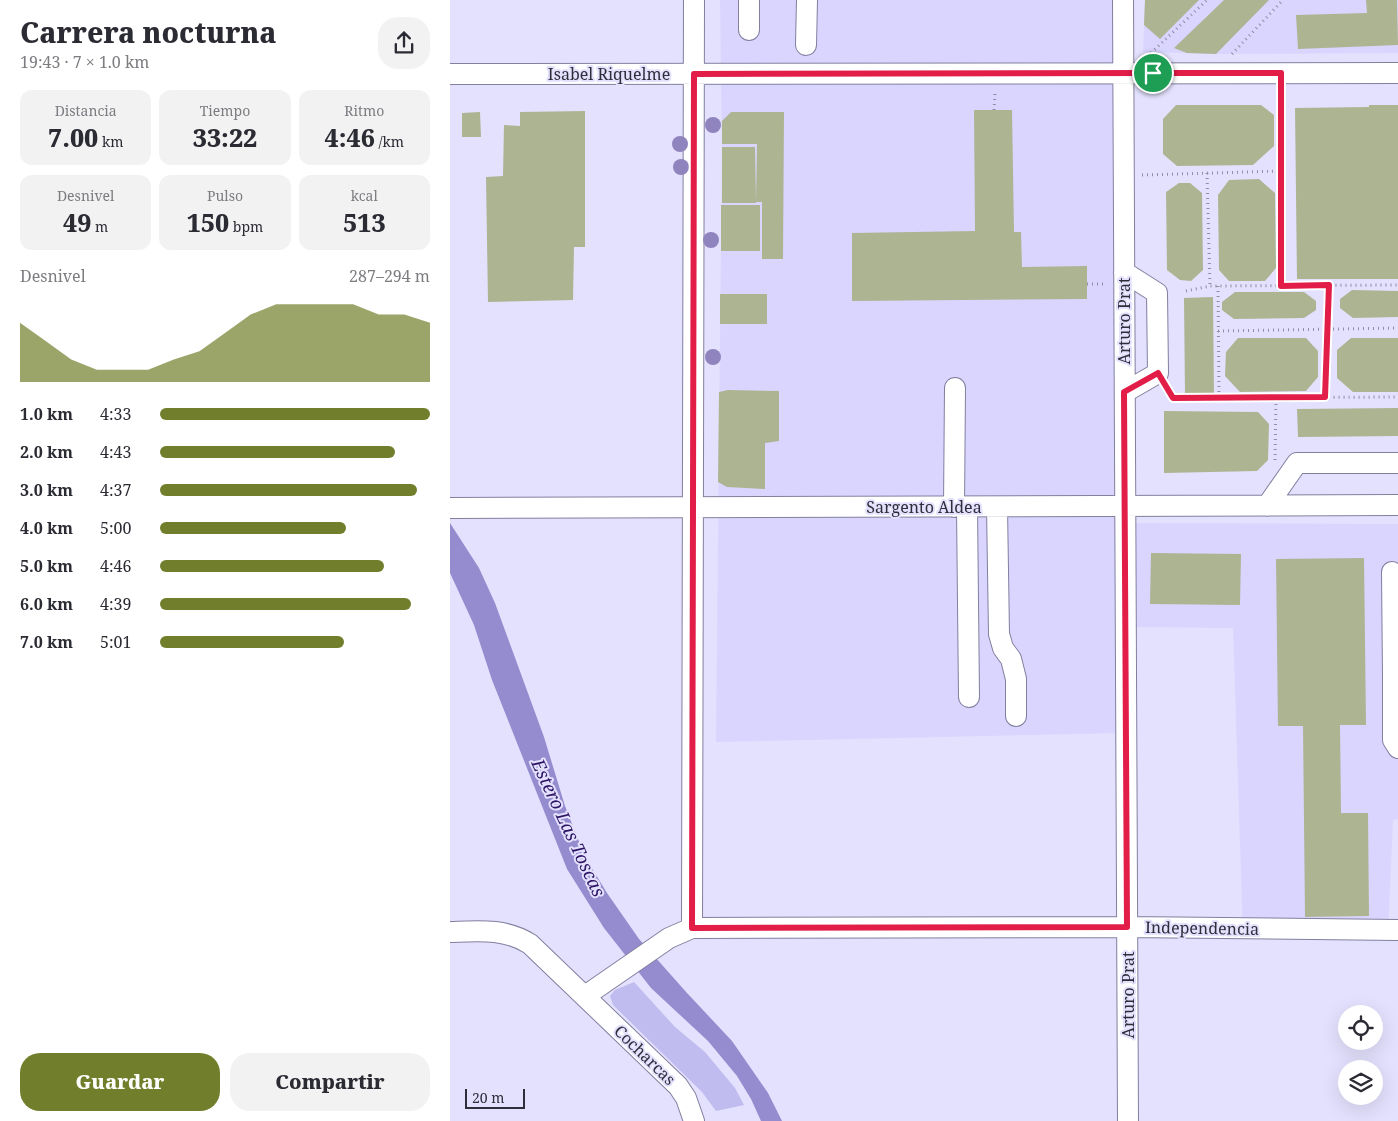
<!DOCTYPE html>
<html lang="es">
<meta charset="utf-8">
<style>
:root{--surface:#fff;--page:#f2f2f3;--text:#2b2b33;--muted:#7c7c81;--accent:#717f2c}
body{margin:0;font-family:"Noto Serif",serif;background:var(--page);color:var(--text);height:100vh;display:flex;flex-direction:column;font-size:19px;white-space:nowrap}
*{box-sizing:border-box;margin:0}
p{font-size:16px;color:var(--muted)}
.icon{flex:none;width:28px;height:28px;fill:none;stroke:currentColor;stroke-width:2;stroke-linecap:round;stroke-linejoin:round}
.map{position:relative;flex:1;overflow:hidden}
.details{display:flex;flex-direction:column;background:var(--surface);width:450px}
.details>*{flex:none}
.controls{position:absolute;left:888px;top:1005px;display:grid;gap:10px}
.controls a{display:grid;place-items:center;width:45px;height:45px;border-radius:50%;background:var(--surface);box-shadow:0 5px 20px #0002;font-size:25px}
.scale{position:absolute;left:15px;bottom:12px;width:60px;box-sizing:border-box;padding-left:5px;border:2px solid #2e2d3a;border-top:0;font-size:14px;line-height:18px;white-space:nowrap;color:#2e2d3a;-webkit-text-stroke:4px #e3e1fd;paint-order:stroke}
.pin{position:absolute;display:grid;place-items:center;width:42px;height:42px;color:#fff;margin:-21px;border:2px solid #fff;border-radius:50%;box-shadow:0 1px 5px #0007}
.round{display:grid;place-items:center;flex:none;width:52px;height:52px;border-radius:20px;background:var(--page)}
.head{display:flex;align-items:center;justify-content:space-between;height:85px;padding:0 20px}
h1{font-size:28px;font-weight:800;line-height:38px}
.metrics{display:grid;grid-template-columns:repeat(3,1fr);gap:8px;height:85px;padding:5px 20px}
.metrics div{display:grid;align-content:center;border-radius:12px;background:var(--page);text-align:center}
.metrics b{font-size:25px;font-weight:800}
.metrics small{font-size:14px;font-weight:400}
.metrics p{font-size:14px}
.chart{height:140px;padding:10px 20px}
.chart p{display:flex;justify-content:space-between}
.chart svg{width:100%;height:90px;margin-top:5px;fill:var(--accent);opacity:.7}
.action{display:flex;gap:10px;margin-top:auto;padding:10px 20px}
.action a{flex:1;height:58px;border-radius:20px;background:var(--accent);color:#fff;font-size:20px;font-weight:800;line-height:58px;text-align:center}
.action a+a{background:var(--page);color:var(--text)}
ul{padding:0 20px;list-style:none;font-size:16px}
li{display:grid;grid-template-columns:80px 60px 1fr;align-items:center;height:38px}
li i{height:12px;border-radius:6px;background:var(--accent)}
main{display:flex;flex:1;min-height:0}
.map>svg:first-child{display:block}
</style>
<main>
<section class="details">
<div class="head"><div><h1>Carrera nocturna</h1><p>19:43 · 7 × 1.0 km</p></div><a class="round"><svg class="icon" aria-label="share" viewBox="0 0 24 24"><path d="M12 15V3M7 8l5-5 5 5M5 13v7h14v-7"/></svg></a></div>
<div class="metrics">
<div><p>Distancia</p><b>7.00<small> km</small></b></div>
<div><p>Tiempo</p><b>33:22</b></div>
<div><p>Ritmo</p><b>4:46<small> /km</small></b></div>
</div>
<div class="metrics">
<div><p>Desnivel</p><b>49<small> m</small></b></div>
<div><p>Pulso</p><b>150<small> bpm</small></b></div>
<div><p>kcal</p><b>513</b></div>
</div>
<div class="chart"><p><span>Desnivel</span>287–294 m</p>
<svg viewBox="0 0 160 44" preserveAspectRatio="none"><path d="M0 44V15L10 24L20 33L30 38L40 38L50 38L60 33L70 29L80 20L90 11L100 6L110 6L120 6L130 6L140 11L150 11L160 15V44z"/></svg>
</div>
<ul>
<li><b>1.0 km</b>4:33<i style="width:100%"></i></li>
<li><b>2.0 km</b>4:43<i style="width:87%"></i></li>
<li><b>3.0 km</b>4:37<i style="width:95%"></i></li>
<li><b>4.0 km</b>5:00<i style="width:69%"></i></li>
<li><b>5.0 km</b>4:46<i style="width:83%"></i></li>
<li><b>6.0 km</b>4:39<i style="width:93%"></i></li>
<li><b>7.0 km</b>5:01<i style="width:68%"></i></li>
</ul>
<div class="action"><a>Guardar</a><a>Compartir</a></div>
</section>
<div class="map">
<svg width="948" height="1121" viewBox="0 0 948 1121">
<rect width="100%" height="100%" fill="#e3e1fd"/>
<path fill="#d9d5fe" d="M270,0H665L671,733L266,742L272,147Z
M695,0H948V53L766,54L693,52Z
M685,523L948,524V819L943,820L938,933L793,935L783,628L686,627Z"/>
<path fill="#c1bcef" d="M184,982L225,1027L255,1052L285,1088L294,1105L266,1111L252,1092L163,1005L160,996L165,990Z"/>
<path fill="#958ccf" d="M0,523L29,568L45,603L94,737L115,806L135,857L157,893L189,939L237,993L282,1041L318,1093L332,1121H311L301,1099L287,1076L258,1041L201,988L154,928L117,869L42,680L24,625L0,573Z"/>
<path fill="#acb492" d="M695,0H749L710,39L694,25Z
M774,0H819L766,54L737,53L724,48Z
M916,0H947L948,45L848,49L846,15L917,13Z
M726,105H811L824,115V146L803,165L727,166L713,154V119Z
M919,105H948V279H847L845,108L919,107Z
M524,110H562L564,232H571L572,267L637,266V299L402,301V233L525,231Z
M135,111V247H124L123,300L38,302L36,177L53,176L54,125L70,126V112Z
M30,112L31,137H12V113Z
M281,112H334L333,259H312V202H306L307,144H272V121Z
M272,147H305L306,203H272Z
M809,179L825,193L826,268L815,281H779L769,270L768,195L779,180Z
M729,183H740L752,193L753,270L741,281L730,280L717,270L716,192Z
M271,205H310V251H271Z
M902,290L948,291V317L903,318L890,308V299Z
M785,292H854L866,301V310L854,318L784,319L772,310V302Z
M270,294H317V324H270Z
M763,297L764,395H735L734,298Z
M788,338H856L868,351V377L856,391L790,392L775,376L776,352Z
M901,338H948V392H903L887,378V350Z
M278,390L329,391V441L315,443V489L277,487L268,482L269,392Z
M948,408V436L848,437L847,409Z
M714,411L808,412L819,424L818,460L807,471L714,473Z
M701,553L791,554L790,605L700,604Z
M914,558L916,725H890L891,813H918L919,916L855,917L853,726H828L826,559Z"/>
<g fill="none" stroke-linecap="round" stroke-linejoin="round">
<g stroke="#827f9f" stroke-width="22">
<path id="minor" d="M673,0L678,1121
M299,30V0
M356,45L357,0
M0,74L948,73
M674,272L707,293L708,373L675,392
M817,506L847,463H948
M504,507L505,388
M517,507L519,697
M547,507L549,634L553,648L561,659L566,679V716
M0,508L948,505
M942,572L943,676L948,684
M943,676V740L948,748
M242,928L244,0
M0,932C28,931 55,928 80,944L228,1086L236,1098L244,1121
M135,996L219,938L242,928L677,927L948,930"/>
</g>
<path stroke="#908ea3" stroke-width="3" stroke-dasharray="1 4" stroke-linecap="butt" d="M701,53L757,0
M782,54L833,0
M544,110L545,93
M757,173L760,286
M692,175L831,171
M637,284H656
M768,286L769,398
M831,286V91
M736,291L760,286L948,285
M768,331L948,328
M718,390L723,398L948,397
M875,397L879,285
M825,460L826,398"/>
<use href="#minor" stroke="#fff" stroke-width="20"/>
</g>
<g fill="#8f84bd">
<circle cx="263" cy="125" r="8"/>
<circle cx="230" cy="144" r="8"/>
<circle cx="231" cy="167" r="8"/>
<circle cx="261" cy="240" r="8"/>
<circle cx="263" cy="357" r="8"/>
</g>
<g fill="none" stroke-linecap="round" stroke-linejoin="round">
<g stroke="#fff" stroke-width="10">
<path id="route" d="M703,73H831V286L879,285L875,397L723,398L708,373L674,392L677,927L242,928L244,74Z"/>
</g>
<use href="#route" stroke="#e11d48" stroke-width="6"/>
</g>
<g text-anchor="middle" stroke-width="4" stroke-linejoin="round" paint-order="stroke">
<g font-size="16" fill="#2e2d3a" stroke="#e3e1fd">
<text x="159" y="80">Isabel Riquelme</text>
<text transform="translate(674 321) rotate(-90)" y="6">Arturo Prat</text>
<text x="474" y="513">Sargento Aldea</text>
<text transform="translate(752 928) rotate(1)" y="6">Independencia</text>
<text transform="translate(678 995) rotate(-90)" y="6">Arturo Prat</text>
<text transform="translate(195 1055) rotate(44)" y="6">Cocharcas</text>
</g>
<g font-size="18" font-style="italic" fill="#2d1564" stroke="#e3e1fd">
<text transform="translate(118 828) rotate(65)" y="6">Estero Las Toscas</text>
</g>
</g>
</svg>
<div class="controls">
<a><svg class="icon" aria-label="locate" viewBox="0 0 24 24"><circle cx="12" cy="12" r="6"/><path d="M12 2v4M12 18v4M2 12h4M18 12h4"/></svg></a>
<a><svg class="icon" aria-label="layers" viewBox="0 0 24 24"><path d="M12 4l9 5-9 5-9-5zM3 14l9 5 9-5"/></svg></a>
</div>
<div class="scale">20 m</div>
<div class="pin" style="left:703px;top:73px;background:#1e9e55"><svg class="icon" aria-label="arrive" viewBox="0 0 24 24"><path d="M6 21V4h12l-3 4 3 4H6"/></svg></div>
</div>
</main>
